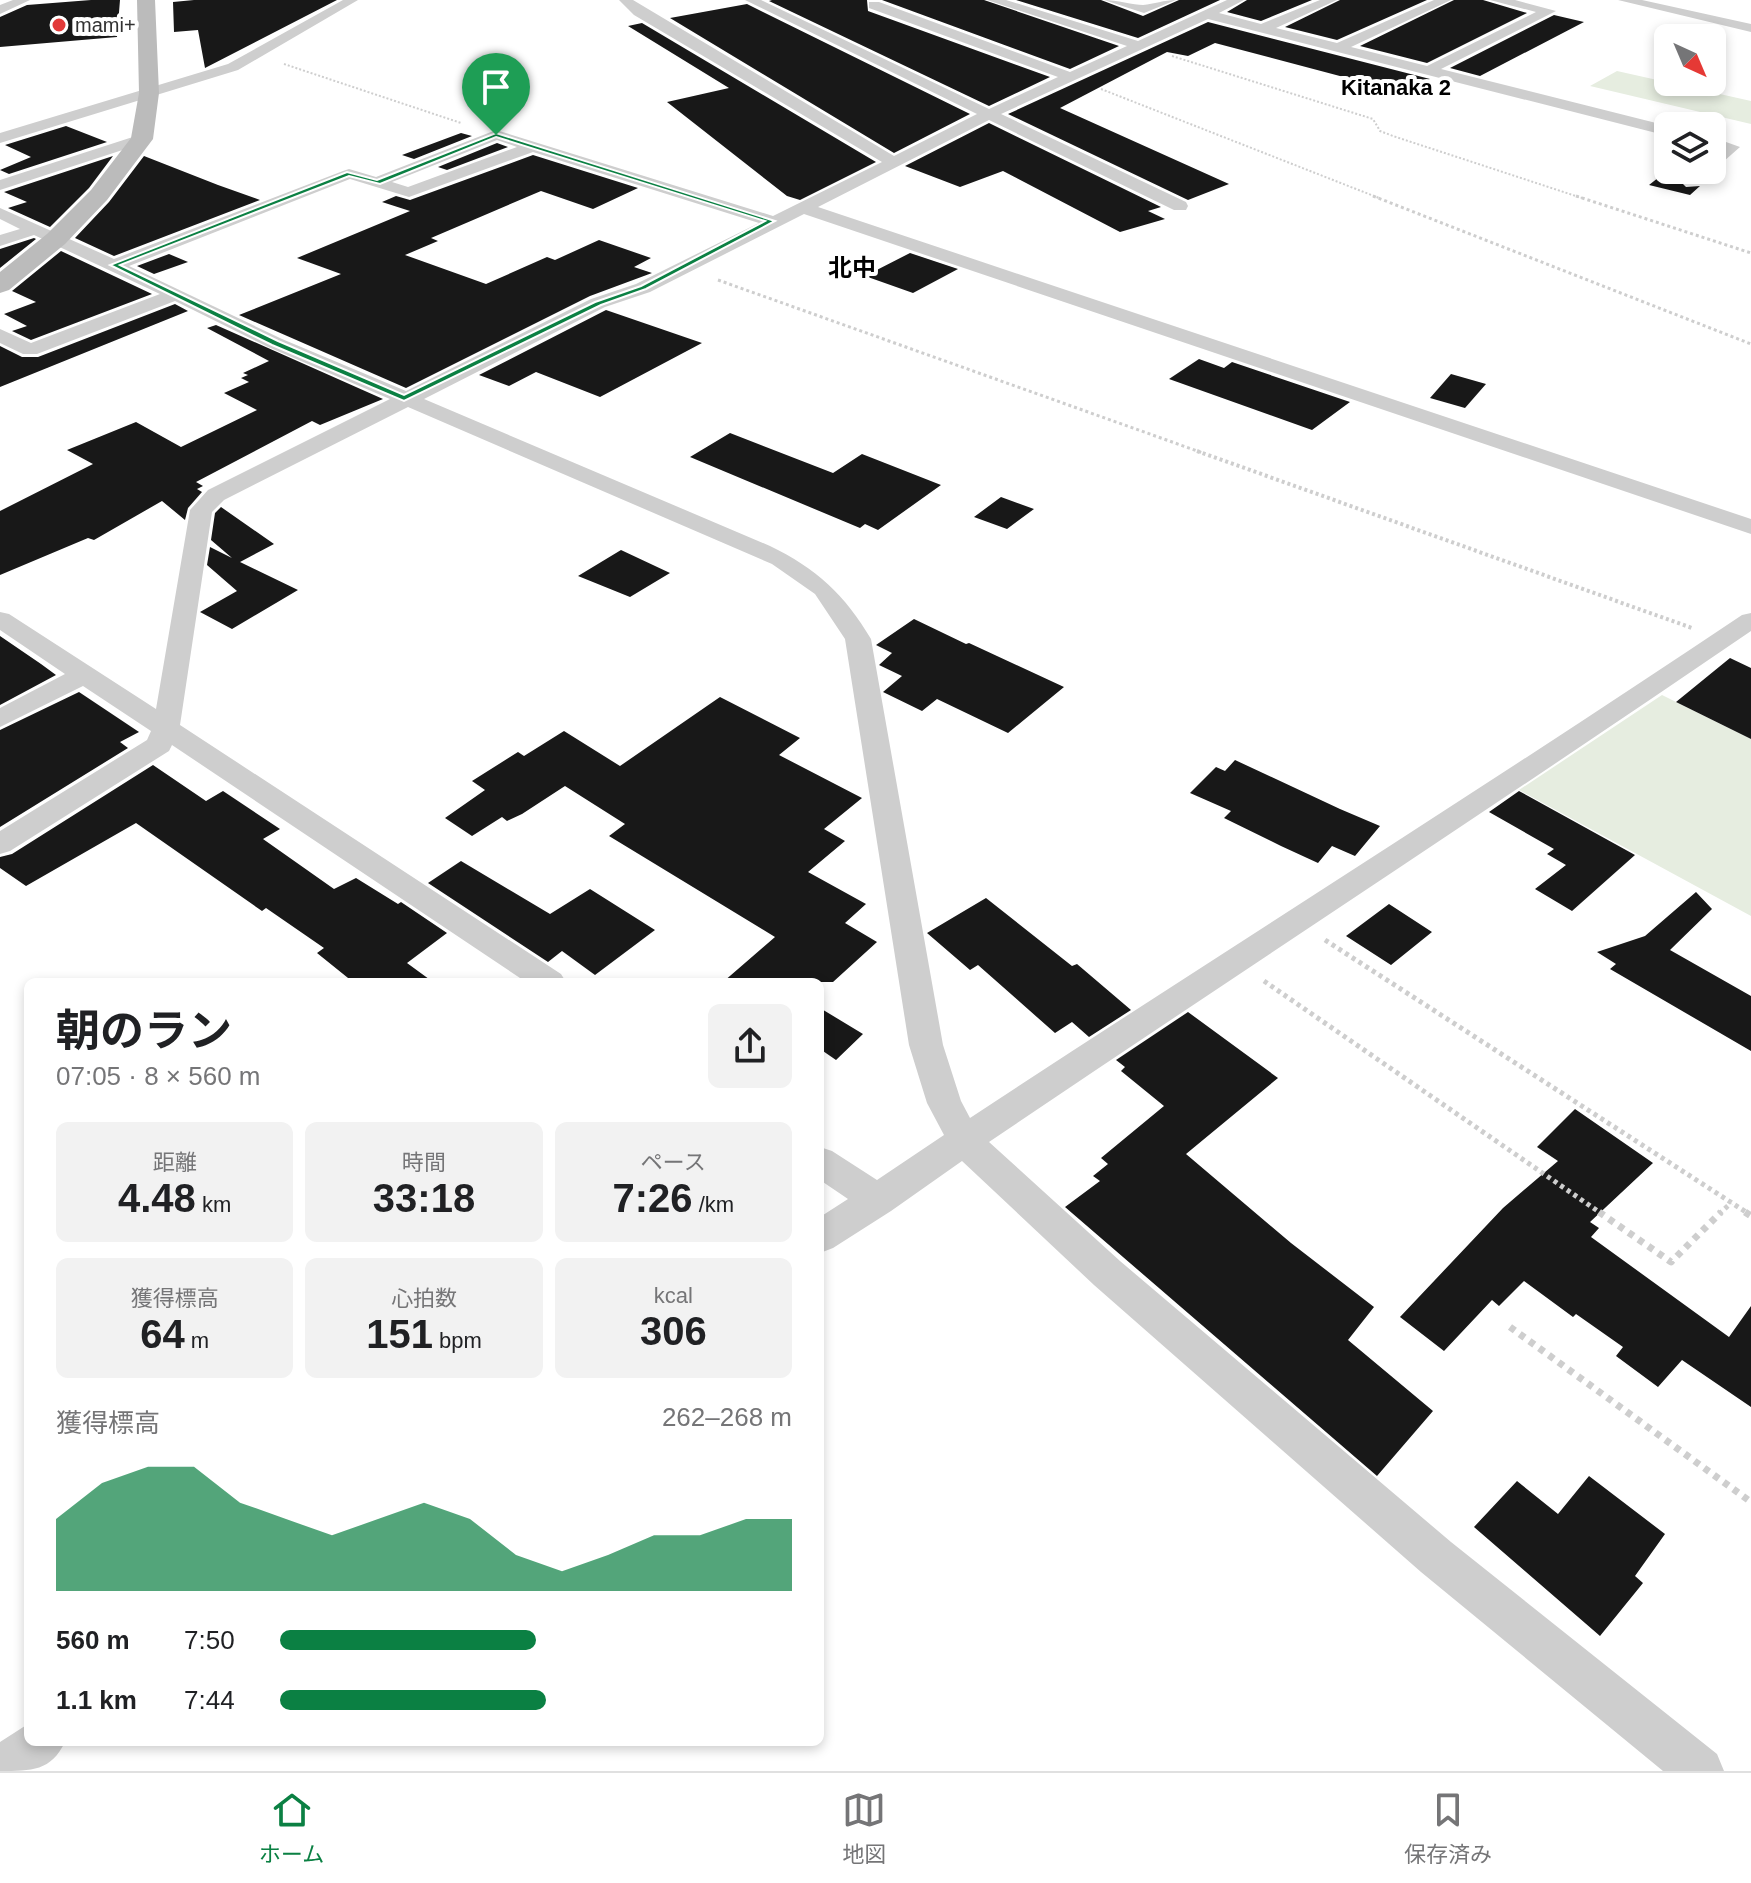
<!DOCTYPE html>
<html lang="ja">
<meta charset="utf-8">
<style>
:root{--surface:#fff;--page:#f2f2f2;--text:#202124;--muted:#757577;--line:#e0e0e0;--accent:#0b8043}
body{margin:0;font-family:Arial,"Noto Sans JP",sans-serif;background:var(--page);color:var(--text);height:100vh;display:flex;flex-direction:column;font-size:30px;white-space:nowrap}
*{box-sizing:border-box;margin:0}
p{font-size:26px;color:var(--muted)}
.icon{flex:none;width:44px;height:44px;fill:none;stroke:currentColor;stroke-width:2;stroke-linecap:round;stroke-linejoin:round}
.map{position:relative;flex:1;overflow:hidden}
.panel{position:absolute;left:24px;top:978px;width:800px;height:768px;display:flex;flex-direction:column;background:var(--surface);border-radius:12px;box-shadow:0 4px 12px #0003}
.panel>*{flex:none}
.needle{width:52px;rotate:136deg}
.tools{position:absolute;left:1654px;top:24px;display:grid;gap:16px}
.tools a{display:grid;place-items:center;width:72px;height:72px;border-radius:12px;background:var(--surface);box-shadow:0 4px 12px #0003;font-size:40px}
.pin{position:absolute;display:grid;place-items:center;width:68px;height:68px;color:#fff;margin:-82px -34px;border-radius:50% 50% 50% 0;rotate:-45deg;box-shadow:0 0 8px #0007}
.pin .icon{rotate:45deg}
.round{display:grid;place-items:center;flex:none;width:84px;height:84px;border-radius:12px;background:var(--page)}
.headline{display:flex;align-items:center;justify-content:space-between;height:136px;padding:0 32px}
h1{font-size:44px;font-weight:700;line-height:60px}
.stats{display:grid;grid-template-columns:repeat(3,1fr);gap:12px;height:136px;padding:8px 32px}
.stats div{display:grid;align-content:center;border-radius:12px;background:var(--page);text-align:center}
.stats b{font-size:40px;font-weight:700}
.stats small{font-size:22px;font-weight:400}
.stats p{font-size:22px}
.chart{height:224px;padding:16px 32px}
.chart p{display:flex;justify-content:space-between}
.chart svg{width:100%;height:144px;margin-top:8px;fill:var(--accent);opacity:.7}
ul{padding:0 32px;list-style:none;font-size:26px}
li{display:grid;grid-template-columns:128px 96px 1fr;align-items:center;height:60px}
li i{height:20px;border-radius:10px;background:var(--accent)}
.dock{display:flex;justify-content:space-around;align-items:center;height:112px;border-top:2px solid var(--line);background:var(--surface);font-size:22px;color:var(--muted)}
.dock a{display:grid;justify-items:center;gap:4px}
.dock .active{color:var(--accent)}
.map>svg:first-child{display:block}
</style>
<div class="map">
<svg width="1751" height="1771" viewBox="0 0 1751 1771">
<rect width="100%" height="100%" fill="#fff"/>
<path fill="#e6ede0" d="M1617,71L1751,101V124L1590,86Z
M1662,695L1751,739V916L1519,790Z"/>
<path fill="#181818" d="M91,0H120L117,37L0,47V17L27,5Z
M194,0H337L205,68L198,30L174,32L173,2Z
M772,0H867L868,11L1050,77L989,106L769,1Z
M882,0H984L1119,46L1070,69Z
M1016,0H1101L1143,16L1179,0H1220L1138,38Z
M1247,0H1312L1261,21L1227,12Z
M1340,0H1427L1337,40L1285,27Z
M1454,0H1483L1527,13L1427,63L1360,46Z
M747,4L970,114L894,153L670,18Z
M1554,15L1584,22L1480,76L1450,68Z
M1208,22L1430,79L1404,93L1215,43L1188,56L1167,52L1060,108L1229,184L1188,200L1008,114Z
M642,23L876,162L800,200L787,196L667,102L729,88L628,26Z
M989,123L1161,207L1148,211L1165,219L1120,232L1003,171L960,187L905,166Z
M66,126L107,142L9,174L0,170L31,157L5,145Z
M461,133L472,136L414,159L402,155Z
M497,143L508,147L447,170L438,167Z
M533,155L638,188L593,209L541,191L431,238L438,241L405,255L486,284L547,257L555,260L599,240L651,258L634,267L652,273L590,296L406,388L239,315L341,274L297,258L410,211L382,202L396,196L410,200Z
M113,156L89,188L50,227L8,208L27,202L4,192Z
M144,156L218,185L260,200L114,256L75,238L109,202Z
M1668,170H1691L1682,183L1686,187L1700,186L1690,195L1649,185Z
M34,238L36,239L0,268V249Z
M61,251L152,294L31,340L12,331L27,326L4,314L36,302L12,291Z
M910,253L958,269L913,293L865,276Z
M169,254L188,262L154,274L137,266Z
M175,304L188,311L0,387V346L22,357H38Z
M606,310L702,343L600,397L536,372L509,386L479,375Z
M216,325L383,399L320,425L312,421L196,482L203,486L197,489L202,492L188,508L185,520L162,501L94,540L88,538L0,575V511L93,464L67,450L136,422L181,447L257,410L224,393L249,382L241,378L248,375L243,373L269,361L207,328Z
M1199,359L1224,368L1232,362L1350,402L1312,430L1169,379Z
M1451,374L1486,384L1465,408L1430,398Z
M730,433L833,473L862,454L941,485L878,530L865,524L860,528L690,457Z
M1001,497L1034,509L1007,529L974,517Z
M221,507L274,544L240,562L298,590L232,629L200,612L237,591L207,565L210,547L232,558L211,540L215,513Z
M621,550L670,573L630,597L578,576Z
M914,619L966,644L969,643L1064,687L1008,733L937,699L922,711L883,692L902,676L879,665L892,653L876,645Z
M0,636L41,664L56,675L0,705Z
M1730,658L1751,668V739L1676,702Z
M79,692L139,732L120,742L128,748L0,827V730Z
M720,697L800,738L779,755L862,798L824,829L845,841L808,872L866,904L845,923L877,942L833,982H723L775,937L609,836L625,824L565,786L522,814L507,821L502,817L472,836L445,818L485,790L472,781L518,752L524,756L564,731L620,766Z
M1235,760L1340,809L1380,826L1355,856L1332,846L1318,863L1281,846L1224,818L1231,811L1190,793L1216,767L1225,771Z
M153,765L206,801L223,791L280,829L263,839L334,889L356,878L398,904L401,902L447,933L407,963L433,982H353L317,953L324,948L266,908L262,911L136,823L26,886L0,868V857L12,854Z
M1519,791L1635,855L1572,911L1535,889L1566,865L1547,854L1554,849L1489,812Z
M461,861L550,914L590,889L655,930L595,975L562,951L548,962L428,883Z
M1696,892L1712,909L1670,950L1751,996V1051L1610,969L1616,964L1597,952L1645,936Z
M986,898L1072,966L1077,964L1131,1010L1089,1037L1072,1022L1055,1033L978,965L970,970L927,933Z
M1389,904L1432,932L1391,965L1346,936Z
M820,1008L863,1034L836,1060L820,1049Z
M1188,1012L1278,1078L1186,1154L1291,1243L1374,1307L1348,1340L1433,1411L1377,1476L1065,1207L1100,1181L1093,1176L1108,1164L1101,1158L1164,1106L1121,1071L1125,1067L1116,1060Z
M1575,1109L1653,1163L1590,1222L1599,1228L1591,1237L1729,1337L1751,1306V1407L1682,1360L1658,1387L1616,1356L1623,1347L1576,1314L1573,1317L1524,1281L1499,1306L1492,1300L1444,1351L1400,1317L1503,1208L1558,1161L1537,1147Z
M1589,1476L1665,1534L1635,1576L1643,1583L1600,1636L1474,1527L1517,1481L1558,1514Z"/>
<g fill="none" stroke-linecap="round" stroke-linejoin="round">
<path stroke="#cecece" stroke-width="2" stroke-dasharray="2 2" stroke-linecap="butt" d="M1172,56L1373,119L1380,131L1393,136L1582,198
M284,64L461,123
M1101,89L1379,198"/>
<path stroke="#cecece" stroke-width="3" stroke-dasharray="3 3" stroke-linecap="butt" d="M1373,196L1751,344
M1576,196L1751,253
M718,280L1203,453"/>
<path stroke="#cecece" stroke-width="4" stroke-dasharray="3 3" stroke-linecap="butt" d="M1197,451L1692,628"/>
<path stroke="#cecece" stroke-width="5" stroke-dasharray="4 4" stroke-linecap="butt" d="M1325,940L1749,1214
M1264,981L1602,1214
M1719,1214L1731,1203"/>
<path stroke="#cecece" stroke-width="7" stroke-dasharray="6 6" stroke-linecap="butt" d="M1599,1212L1671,1262L1721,1212
M1745,1212L1751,1216
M1510,1327L1751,1502"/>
<path fill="#cecece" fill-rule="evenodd" d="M13,0H30L0,14V5Z
M343,0H358L238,70L0,143V133L228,64Z
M619,0H633L894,156L977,114L745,0H761L989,109L1058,77L869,8V2H879L1070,72L1127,46L987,0H1006L1138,41L1227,0H1244L1219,13L1261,24L1320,0H1337L1276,28L1337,43L1434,0H1451L1351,47L1427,66L1536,12L1490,0H1515L1556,11L1441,69L1668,126V136L1208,19L1001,114L1186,202L1188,206L1186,210H1174L989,120L818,207L1751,519V534L804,214L650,292L605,307L424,399L770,546C816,568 845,595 871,639L943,1045L961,1101L970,1118C1227,949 1487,786 1742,615L1751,613V631C1498,804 1242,971 989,1142L1120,1261L1451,1542L1717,1754L1724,1771H1663L1421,1572L1094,1285L962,1161L891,1211L833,1248L820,1253V1217L848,1199L820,1180V1147L832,1151L877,1180L944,1135L927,1103L909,1045L845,639L815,594L772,564L408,407L224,500L212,512L180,725L561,974L566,982H526L172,745L169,751L10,851L0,854V831L147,740L151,731L83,686L0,727V708L65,674L0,630V612L9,614L156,709L190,510L208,490L390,399L268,347L175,301L37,354H23L0,343V329L31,343L160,294L34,235L0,246V235L20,229L0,219V208L114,259L343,171L349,169L376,177L496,130L773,216L882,162L634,15ZM497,140L517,147L408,187L392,182ZM533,152L759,223L636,284L591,299L406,391L282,339L129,266L350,179L409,197Z
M1104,0C1116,0 1134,5 1143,5C1154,4 1164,0 1176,0L1144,13Z
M1618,0H1642L1751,24V32Z
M142,134L147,136V142L0,190V180Z
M1712,137L1740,147L1698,184H1686L1684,181L1695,170H1712V156L1720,149L1712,147Z
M28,1724V1742H65C51,1771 32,1771 0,1771V1742Z"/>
<path fill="#bbb" fill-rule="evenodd" d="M137,0H155L159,93L153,139L107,200L65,244L9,290L0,293V272L47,234L91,190L131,138L139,93Z"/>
</g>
<path fill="#0b8043" stroke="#fff" stroke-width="2" fill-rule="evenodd" d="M496,133L775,221L646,289L601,305L404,401L272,345L110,265L347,172L377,180ZM496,137L765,221L641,286L595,302L404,395L278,341L120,265L349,176L380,184Z"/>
<circle fill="#e23a39" stroke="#fff" stroke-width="3" cx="59" cy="25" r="8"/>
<g text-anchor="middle" stroke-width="8" stroke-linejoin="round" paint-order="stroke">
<g font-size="20" fill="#313131" stroke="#fff" text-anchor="start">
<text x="75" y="32">mami+</text>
</g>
<g font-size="22" font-weight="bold" fill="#000" stroke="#fff">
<text x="1396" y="95">Kitanaka 2</text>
</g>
<g font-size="24" font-weight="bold" fill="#000" stroke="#fff">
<text x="852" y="276">北中</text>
</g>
</g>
</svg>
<div class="tools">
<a><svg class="needle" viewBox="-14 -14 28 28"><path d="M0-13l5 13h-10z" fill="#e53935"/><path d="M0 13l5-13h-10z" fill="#757577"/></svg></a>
<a><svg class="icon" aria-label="layers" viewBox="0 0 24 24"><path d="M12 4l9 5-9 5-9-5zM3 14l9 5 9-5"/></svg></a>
</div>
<div class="pin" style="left:496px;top:135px;background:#1e9e55"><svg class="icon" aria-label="arrive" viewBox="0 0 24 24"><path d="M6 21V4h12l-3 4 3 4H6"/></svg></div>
<section class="panel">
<div class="headline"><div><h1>朝のラン</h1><p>07:05 · 8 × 560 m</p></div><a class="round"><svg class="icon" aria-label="share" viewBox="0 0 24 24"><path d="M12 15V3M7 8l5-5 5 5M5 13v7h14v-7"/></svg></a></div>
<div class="stats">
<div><p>距離</p><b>4.48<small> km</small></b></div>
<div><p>時間</p><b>33:18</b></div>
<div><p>ペース</p><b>7:26<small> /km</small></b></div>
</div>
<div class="stats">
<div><p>獲得標高</p><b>64<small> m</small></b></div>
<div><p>心拍数</p><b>151<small> bpm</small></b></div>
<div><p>kcal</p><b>306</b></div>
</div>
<div class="chart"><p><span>獲得標高</span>262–268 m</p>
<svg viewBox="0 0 160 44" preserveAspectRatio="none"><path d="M0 44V22L10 11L20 6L30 6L40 17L50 22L60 27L70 22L80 17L90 22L100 33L110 38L120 33L130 27L140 27L150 22L160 22V44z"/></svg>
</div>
<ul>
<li><b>560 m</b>7:50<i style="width:50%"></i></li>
<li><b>1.1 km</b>7:44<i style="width:52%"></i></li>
</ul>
</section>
</div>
<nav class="dock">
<a class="active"><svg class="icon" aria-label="home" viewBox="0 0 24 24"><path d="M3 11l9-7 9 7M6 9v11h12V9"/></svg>ホーム</a>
<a><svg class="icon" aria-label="map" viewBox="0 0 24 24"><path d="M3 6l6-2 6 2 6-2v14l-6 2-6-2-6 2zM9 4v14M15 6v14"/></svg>地図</a>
<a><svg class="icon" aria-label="saved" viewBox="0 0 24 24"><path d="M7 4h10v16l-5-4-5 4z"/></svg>保存済み</a>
</nav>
